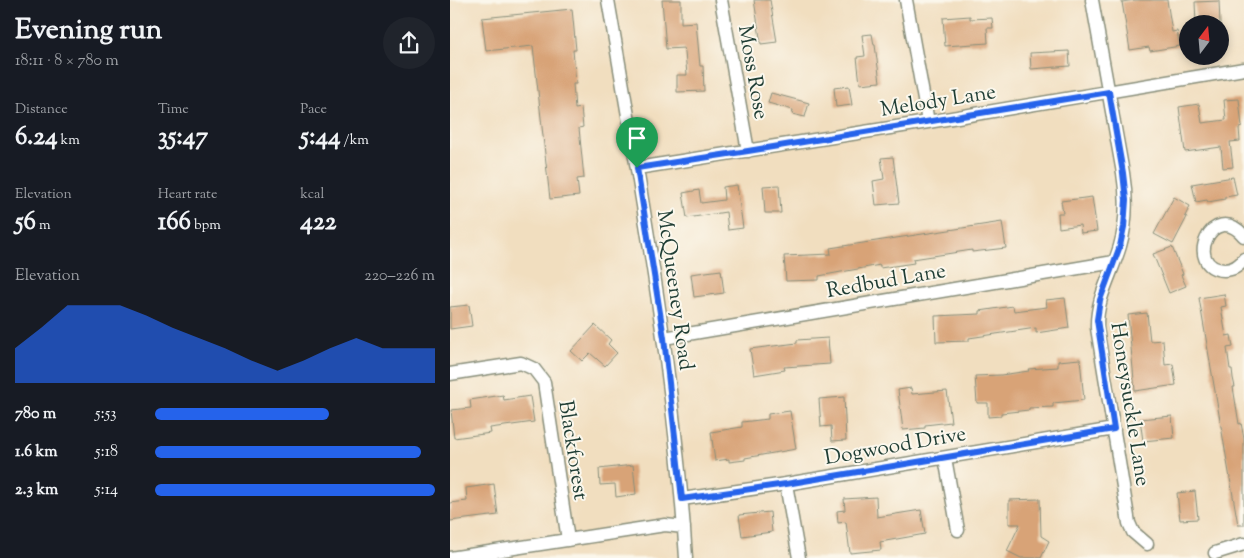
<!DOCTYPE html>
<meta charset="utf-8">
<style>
:root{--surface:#171b24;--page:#20242c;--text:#f1f3f6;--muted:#9ea1a6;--accent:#2563eb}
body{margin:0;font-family:"Sorts Mill Goudy",serif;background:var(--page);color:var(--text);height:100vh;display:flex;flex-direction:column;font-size:19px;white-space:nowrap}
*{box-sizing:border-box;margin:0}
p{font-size:16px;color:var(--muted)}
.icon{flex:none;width:28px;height:28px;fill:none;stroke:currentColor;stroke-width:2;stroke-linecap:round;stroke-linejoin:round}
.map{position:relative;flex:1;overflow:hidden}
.details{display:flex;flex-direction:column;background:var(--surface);width:450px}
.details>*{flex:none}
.needle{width:32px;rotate:16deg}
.tools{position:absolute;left:729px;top:15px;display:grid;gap:10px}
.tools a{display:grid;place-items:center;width:50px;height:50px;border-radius:50%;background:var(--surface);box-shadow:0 2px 8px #0003;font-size:25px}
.pin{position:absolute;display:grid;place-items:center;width:42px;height:42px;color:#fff;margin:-51px -21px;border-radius:50% 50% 50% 0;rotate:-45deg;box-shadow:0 0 5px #0007}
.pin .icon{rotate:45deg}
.round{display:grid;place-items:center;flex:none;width:52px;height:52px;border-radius:26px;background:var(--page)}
.summary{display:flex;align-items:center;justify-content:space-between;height:85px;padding:0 15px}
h1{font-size:28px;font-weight:700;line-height:38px}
.metrics{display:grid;grid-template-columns:repeat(3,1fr);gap:8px;height:85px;padding:5px 15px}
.metrics div{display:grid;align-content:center}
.metrics b{font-size:25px;font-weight:700}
.metrics small{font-size:14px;font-weight:400}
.metrics p{font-size:14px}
.chart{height:140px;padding:10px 15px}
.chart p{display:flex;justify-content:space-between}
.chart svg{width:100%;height:90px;margin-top:5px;fill:var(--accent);opacity:.7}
ul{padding:0 15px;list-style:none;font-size:16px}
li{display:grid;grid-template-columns:80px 60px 1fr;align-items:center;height:38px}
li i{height:12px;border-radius:6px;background:var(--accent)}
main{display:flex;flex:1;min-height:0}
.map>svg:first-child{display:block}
</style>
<main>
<section class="details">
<div class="summary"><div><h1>Evening run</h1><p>18:11 · 8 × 780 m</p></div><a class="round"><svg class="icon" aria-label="share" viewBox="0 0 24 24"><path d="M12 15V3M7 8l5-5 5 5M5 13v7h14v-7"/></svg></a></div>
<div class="metrics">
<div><p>Distance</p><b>6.24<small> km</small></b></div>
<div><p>Time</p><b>35:47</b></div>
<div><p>Pace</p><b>5:44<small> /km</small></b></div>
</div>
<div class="metrics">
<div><p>Elevation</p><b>56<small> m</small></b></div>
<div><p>Heart rate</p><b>166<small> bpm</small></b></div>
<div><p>kcal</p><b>422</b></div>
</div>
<div class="chart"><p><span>Elevation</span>220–226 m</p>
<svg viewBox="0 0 160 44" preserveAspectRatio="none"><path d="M0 44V27L10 17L20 6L30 6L40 6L50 11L60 17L70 22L80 27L90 33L100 38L110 33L120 27L130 22L140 27L150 27L160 27V44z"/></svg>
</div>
<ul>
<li><b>780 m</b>5:53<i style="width:62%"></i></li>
<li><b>1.6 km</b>5:18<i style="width:95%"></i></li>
<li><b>2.3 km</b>5:14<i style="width:100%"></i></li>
</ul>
</section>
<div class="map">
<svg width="794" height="558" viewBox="0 0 794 558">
<rect width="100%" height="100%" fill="#fbf7ec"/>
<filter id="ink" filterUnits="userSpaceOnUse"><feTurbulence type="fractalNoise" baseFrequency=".02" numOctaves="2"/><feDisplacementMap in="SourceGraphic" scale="10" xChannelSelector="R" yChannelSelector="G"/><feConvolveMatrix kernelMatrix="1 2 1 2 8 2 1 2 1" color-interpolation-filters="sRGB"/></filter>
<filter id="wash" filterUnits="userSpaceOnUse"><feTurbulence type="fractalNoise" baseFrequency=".0096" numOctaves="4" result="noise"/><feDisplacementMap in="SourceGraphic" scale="20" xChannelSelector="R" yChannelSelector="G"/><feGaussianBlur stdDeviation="1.12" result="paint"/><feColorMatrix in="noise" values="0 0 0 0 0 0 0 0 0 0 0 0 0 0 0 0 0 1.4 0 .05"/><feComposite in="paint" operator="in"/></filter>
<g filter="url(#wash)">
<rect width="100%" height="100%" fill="#f1debf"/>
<g id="blocks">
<path fill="#d8a377" d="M212,0H231V23L246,22L250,66H253L254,91L227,92V75H237L235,52L234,48L216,49Z
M304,0H320L327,42L311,44Z
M684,0H717L722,32L727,31L730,46L700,51L699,47L680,50L672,2Z
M769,1L770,24H746L745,2Z
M122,9L126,50H123L126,84H123L125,109L131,108L133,127L129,128L134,178L127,179L129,196L100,199L83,46L36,51L32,18Z
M520,16V19L542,18L543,28H537L538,43L495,46L493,18Z
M422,34L424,45H425L430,82L410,84L407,57L415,56L412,35Z
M619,51L620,66L581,69L580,53Z
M399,86L402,105L386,107L384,88Z
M321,93L359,103L355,117L342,114L343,110L318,103Z
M789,99L792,127L789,128L790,141L780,142L783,167L773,168L771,147L735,152L729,107L749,104L752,123L776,120L774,100Z
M443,157L449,203L426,205L423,181L434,179L431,158Z
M783,177L787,195L775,197V199L758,202L757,200L746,202L742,184Z
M287,185L293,228L278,230L276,212L237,218L233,193L249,190L251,203L274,200L273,187Z
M329,185L331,213H315L313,186Z
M642,197L647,231L631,233L630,225L609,228L608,213H613L611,201Z
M724,197L740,206L735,216L737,217L723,244L704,234Z
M552,222L556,248L522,252V250L463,259L464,263L430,268V265L369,276V280L336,281L334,256L381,254L380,248Z
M722,247L733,274L731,275L736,286L719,293L703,254Z
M271,270L274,293L244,297L241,274Z
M774,294L776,306L771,307L776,336L781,335L783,347L777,348L780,369H782L783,378L785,387H783L789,424L791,423L794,439V525H788L749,298Z
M615,298L619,328L586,333V328L519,338V341L486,342L485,316L530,314V311L563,306L564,311L597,307L596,300Z
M19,305L22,326L0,329V307Z
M697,313L700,341L713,340L715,365L723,364L726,385L685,391L678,315Z
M145,325L161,340L158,344L167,353L155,366L140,353L132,361L121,351Z
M378,338L380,364L334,367L335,370L304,375L300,349L347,343V340Z
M630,359L634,400L603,403V407L579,408V410L551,413V416L538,417V403H527L525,376L551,375L579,371L578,369L608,367V361Z
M461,388L462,394L497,391L501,422L475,425V428L453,430L448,390Z
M53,395L54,400L80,396L84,422L40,428L41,433L4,438L1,410L21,408L20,400Z
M394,397L396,440L382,441L381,426L371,427L369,399Z
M340,411L346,449L295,458V460L279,462V459L265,461L261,432L292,427V422L318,419V414Z
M722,416L724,438L693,441L690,419Z
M183,465L186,494L166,497L165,484L150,485L149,469Z
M44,484L48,515L0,521V503L17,501L16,488Z
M745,491L748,519L730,520L727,493Z
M426,497L427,517L471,510L475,534L430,542L431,550L400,553L396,522L388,523L387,511L395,510L394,499Z
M590,499L591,536L599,541L591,558H571L557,551L570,524H559V500Z
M320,512L322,532L292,536L289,515Z"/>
</g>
</g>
<g filter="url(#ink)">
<use href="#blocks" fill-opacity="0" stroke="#888e7a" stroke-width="1"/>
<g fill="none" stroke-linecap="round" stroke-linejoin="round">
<g stroke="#888e7a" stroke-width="15">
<path id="minor" d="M158,0C190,185 224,370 236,558
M271,0L298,151
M456,0L478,122
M642,0L673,173C677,197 677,222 670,246C662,274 646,298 647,328L679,523L683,532L697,544
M187,168L478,122L794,69
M794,236C762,199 733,268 774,270C783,270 790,265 794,259
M214,338L664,262
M0,374L71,363L84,369L94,382L118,540
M495,458L508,530
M336,484L349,558
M232,499L336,484L664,429
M765,553L794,544
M0,558L215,525L234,527"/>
</g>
<use href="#minor" stroke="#fff" stroke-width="12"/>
</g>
</g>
<g fill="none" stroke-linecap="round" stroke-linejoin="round" filter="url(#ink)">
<g stroke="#fff" stroke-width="10">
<path id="route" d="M659,92L673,173L676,200L674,227L670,246L650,300L647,320L664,429L336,484L232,499L214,338L187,168L298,151Z"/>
</g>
<use href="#route" stroke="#2563eb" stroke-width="6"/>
</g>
<g text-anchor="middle" stroke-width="4" stroke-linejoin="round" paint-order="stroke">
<g font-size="21" fill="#1f3d34" stroke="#fbf7ec">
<text transform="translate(304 72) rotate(80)" y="7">Moss Rose</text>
<text transform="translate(488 100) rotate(-9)" y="7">Melody Lane</text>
<text transform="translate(436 280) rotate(-10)" y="7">Redbud Lane</text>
<text transform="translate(226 290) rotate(82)" y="7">McQueeney Road</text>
<text transform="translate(681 404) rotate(81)" y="7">Honeysuckle Lane</text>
<text transform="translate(445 445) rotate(-10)" y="7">Dogwood Drive</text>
<text transform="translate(124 450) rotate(81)" y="7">Blackforest</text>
</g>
</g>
</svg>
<div class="tools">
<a><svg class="needle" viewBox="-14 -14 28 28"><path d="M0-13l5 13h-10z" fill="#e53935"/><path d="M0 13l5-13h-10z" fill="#9ea1a6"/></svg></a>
</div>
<div class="pin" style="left:187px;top:168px;background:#1e9e55"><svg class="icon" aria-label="arrive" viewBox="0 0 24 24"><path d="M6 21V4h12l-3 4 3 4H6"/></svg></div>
</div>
</main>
